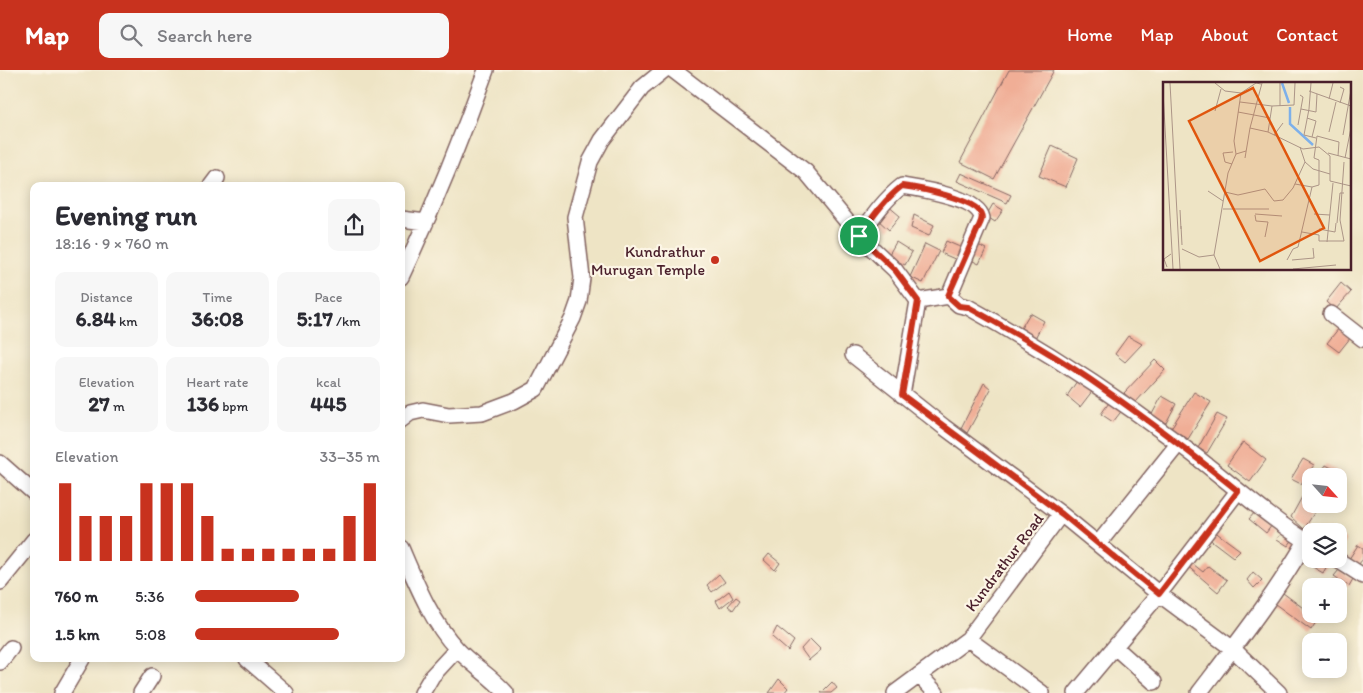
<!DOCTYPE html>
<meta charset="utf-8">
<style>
:root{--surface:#fff;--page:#f7f7f7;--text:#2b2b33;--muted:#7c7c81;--accent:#c8321e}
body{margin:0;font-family:Itim,sans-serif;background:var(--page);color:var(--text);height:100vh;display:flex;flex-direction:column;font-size:19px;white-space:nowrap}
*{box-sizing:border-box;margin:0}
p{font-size:16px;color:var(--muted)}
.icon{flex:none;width:28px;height:28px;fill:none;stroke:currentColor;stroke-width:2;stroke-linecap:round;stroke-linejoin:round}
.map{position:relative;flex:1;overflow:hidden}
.panel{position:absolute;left:30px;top:112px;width:375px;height:480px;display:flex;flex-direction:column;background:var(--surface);border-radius:10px;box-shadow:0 2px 12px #0003}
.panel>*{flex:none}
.needle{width:32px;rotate:117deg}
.fabs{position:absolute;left:1302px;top:398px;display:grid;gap:10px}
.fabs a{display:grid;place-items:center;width:45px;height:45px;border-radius:10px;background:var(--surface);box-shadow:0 2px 12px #0003;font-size:25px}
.pin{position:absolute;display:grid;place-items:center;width:42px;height:42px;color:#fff;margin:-21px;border:2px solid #fff;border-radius:50%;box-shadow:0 1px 5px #0007}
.round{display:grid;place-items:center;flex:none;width:52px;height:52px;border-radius:10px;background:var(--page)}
.headline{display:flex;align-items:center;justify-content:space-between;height:85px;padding:0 25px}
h1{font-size:28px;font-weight:700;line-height:38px}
.figures{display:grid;grid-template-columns:repeat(3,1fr);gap:8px;height:85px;padding:5px 25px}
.figures div{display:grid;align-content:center;border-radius:10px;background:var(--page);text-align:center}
.figures b{font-size:21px;font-weight:700}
.figures small{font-size:14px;font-weight:400}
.figures p{font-size:14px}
.chart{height:140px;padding:10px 25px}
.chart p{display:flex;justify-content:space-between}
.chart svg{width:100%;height:90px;margin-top:5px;stroke:var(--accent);stroke-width:6}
ul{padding:0 25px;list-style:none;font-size:16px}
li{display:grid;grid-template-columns:80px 60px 1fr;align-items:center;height:38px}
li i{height:12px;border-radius:6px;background:var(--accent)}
header{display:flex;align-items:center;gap:30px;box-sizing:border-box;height:70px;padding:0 25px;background:var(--accent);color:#fff}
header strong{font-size:24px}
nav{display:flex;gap:28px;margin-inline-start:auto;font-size:18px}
.search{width:350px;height:45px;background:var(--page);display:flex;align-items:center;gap:12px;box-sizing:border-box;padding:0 18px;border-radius:10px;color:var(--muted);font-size:19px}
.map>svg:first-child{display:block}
</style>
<header>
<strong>Map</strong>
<div class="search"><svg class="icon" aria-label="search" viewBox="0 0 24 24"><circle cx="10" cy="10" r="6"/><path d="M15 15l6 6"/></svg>Search here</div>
<nav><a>Home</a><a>Map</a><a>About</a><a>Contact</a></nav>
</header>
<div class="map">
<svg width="1363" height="623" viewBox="0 0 1363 623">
<rect width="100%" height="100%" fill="#fcf5e5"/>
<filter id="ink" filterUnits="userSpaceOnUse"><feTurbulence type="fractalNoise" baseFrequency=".02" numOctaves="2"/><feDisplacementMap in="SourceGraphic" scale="10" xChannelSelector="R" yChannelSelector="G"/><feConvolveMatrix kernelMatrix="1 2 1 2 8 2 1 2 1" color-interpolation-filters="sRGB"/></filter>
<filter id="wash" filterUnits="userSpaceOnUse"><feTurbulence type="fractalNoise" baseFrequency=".0096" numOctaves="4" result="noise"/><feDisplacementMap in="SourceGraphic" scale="20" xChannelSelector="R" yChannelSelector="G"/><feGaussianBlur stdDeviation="1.12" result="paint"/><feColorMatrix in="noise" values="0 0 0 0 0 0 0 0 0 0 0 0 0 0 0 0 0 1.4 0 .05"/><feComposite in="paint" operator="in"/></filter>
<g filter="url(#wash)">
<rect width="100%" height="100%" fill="#eee4c5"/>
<g id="blocks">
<path fill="#f0ae96" d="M1009,0H1054L994,109L960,92Z
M1052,76L1078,88L1066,117L1039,106Z
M961,103L1011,125L1007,133L957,111Z
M993,134L1003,140L995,152L986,146Z
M887,135L900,146L889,160L876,148Z
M914,145L934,155L929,166L911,158Z
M946,171L962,178L957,190L941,183Z
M896,172L912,182L905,195L888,186Z
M974,173L986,179L979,194L967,188Z
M925,174L939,181L923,213L910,207Z
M1341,213L1351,222L1335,240L1326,232Z
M1030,243L1044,251L1035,268L1020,260Z
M1339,258L1351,267L1339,282L1327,273Z
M1128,266L1142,274L1125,292L1115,284Z
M1155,290L1165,300L1135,333L1124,323Z
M1079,308L1093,320L1080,337L1067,326Z
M984,313L991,319L967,363L961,358Z
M1194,322L1211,332L1188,369L1171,358Z
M1162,326L1176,334L1166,353L1151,346Z
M1111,330L1123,339L1113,352L1101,344Z
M1217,344L1227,349L1207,383L1198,378Z
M1243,372L1266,390L1250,412L1227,395Z
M1303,389L1314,395L1301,414L1291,409Z
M1326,395L1343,404L1339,410V406H1318Z
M1302,427L1318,437L1304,459L1291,447Z
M1255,442L1272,455L1266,463L1249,449Z
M1284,460L1294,468L1288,476L1277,469Z
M1214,461L1240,480L1233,487L1208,468Z
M1340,465L1346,470L1339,480V467Z
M1358,475L1363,478V489L1358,495L1349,489Z
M769,484L780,493L775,500L764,490Z
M1316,489H1319L1328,494L1323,503L1311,496Z
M1188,490L1203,502L1208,496L1227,510L1218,522L1185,494Z
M1339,500L1353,509L1349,516L1334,506Z
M1253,502L1262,510L1254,518L1247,510Z
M719,504L725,512L712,522L707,515Z
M1333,510L1341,514L1340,516H1329Z
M729,521L733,528L720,538L716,531Z
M1283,523L1318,549L1311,560L1275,534Z
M736,527L740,530L733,540L728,536Z
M777,557L794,571L788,581L772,567Z
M810,569L821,580L809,590L801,579Z
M779,609L788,618L784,623H769Z
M832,612L837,618L831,623H821Z"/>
</g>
</g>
<g filter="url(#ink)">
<use href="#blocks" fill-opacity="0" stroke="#836461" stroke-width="1"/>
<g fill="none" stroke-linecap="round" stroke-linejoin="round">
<g stroke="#836461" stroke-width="18">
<path id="minor" d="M673,0L806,102L859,166L895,200L918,231L902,325
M211,116L217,108
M401,149L426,152
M859,166C872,148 884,130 902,116C920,119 978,127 982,148L949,226
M401,207C433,139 461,70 486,0
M918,231L949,226L959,235L968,237C1042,278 1111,323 1178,373C1223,406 1264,445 1311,474
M1331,244L1363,269
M853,285L944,357L1061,444
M401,350L410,343L423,340L449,345L482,343L514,331L536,319L573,248L579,231L582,208L575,147L590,92L602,70L642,18L664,0
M0,393L34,423
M1098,474L1179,373
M401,478C416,513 431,551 457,579C472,595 491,606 506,623
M1336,489L1363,506
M0,512L34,470
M968,569L1042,623
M1116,578L1154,612
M247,589L286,623
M0,592L11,578
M919,605L936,623
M62,623L82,589
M141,623L152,606
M422,623L432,606L457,579
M895,623L968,569L1061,444L1159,524L1233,579L1279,623
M1076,623L1159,524L1238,421
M1199,623C1237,573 1275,525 1306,471"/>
</g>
<use href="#minor" stroke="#fff" stroke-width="15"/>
</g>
</g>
<g fill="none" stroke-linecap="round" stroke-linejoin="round" filter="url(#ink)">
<g stroke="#fff" stroke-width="10">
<path id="route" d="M902,116C918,118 976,129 981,144C983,148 981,152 979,156L948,226L959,236L968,237C1015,263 1062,289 1105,320C1151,352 1195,386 1238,421L1159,524L1062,444L902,325L918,231L895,200L859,166C872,148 884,130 902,116Z"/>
</g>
<use href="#route" stroke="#c8321e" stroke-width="6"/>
</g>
<circle fill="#c8321e" stroke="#fcf5e5" stroke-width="2" cx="715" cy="190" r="5"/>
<g text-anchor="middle" stroke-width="4.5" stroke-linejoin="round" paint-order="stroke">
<g font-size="16" fill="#4a1f2b" stroke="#fcf5e5" text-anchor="end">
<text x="705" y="187">Kundrathur<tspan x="705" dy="18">Murugan Temple</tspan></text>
</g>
<g font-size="16" fill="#4a1f2b" stroke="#fcf5e5">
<text transform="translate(1004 492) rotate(-53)" y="6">Kundrathur Road</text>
</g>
</g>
<g transform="translate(1163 12)">
<rect width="188" height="188" fill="#eee4c5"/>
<path fill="none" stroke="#7db0ea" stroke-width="2.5" d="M119,1L126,21M127,25V42L150,63"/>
<path fill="none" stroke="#ac9587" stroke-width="1" d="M7,1L17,187M52,1L62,9L78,11L93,1L98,2M99,1L87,46L105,50L140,67L156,65L167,74V99L188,104M117,1V24M177,5L181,7L177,21M146,9L188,24M0,10L10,187M166,17L170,1M77,20L109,24L105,50M109,24L131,23L132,1M138,27L153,30L154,12M146,27L141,53L153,56M146,27L148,1M52,29L58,7M75,30L107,36M144,36L153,39L149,55M135,43L140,15L137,13M166,50L173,20M111,53L120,41M180,53L188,8M165,71L188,77M73,72L71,59L78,11M82,76L87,46M182,76L188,46M142,80L150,87L167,92M69,82L62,80L60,71L70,70M149,105L156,103V78L151,76L154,54L176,60L175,74M45,109L60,119M62,110L75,113L102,107L111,119L120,118L130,106L142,80L137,65M60,127H106M17,128L18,147M92,132L119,134M151,132L167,133M92,133L93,139L105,140L102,155M174,141L177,111H181M18,144L19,163M156,147L172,150L173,141M139,150L156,153V159H181L177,138L181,80M164,160L170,101M19,167L36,175L51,173M124,178L130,167L135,165L149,105L132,102M129,178L151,176L150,166M4,185L1,177L8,172M57,187L51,173L65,91L73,72L83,69M130,187L173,183"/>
<path fill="#e0560e" fill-opacity="0.15" stroke="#e0560e" stroke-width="2.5" d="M90,6L161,146L97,179L26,39Z"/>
<rect width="188" height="188" fill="none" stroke="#4a1f2b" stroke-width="2.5"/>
</g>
</svg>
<div class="fabs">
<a><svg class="needle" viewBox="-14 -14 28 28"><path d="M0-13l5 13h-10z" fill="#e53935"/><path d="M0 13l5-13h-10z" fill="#7c7c81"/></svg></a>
<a><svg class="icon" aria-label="layers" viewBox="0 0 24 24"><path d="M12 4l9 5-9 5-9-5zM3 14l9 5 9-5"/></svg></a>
<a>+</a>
<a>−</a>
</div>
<div class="pin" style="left:859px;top:166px;background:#1e9e55"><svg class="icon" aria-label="arrive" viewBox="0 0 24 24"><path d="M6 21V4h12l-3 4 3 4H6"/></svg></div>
<section class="panel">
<div class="headline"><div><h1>Evening run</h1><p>18:16 · 9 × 760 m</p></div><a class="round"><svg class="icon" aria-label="share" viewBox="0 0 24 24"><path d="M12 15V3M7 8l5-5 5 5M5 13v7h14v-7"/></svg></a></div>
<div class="figures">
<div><p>Distance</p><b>6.84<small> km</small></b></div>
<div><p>Time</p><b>36:08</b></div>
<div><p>Pace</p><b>5:17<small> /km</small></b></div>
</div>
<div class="figures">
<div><p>Elevation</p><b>27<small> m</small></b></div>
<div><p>Heart rate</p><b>136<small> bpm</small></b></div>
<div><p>kcal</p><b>445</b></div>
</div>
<div class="chart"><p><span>Elevation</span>33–35 m</p>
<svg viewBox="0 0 160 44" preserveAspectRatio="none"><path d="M5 44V6M15 44V22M25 44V22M35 44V22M45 44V6M55 44V6M65 44V6M75 44V22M85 44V38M95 44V38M105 44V38M115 44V38M125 44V38M135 44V38M145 44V22M155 44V6"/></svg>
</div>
<ul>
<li><b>760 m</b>5:36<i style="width:56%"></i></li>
<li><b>1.5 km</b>5:08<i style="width:78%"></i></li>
</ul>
</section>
</div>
